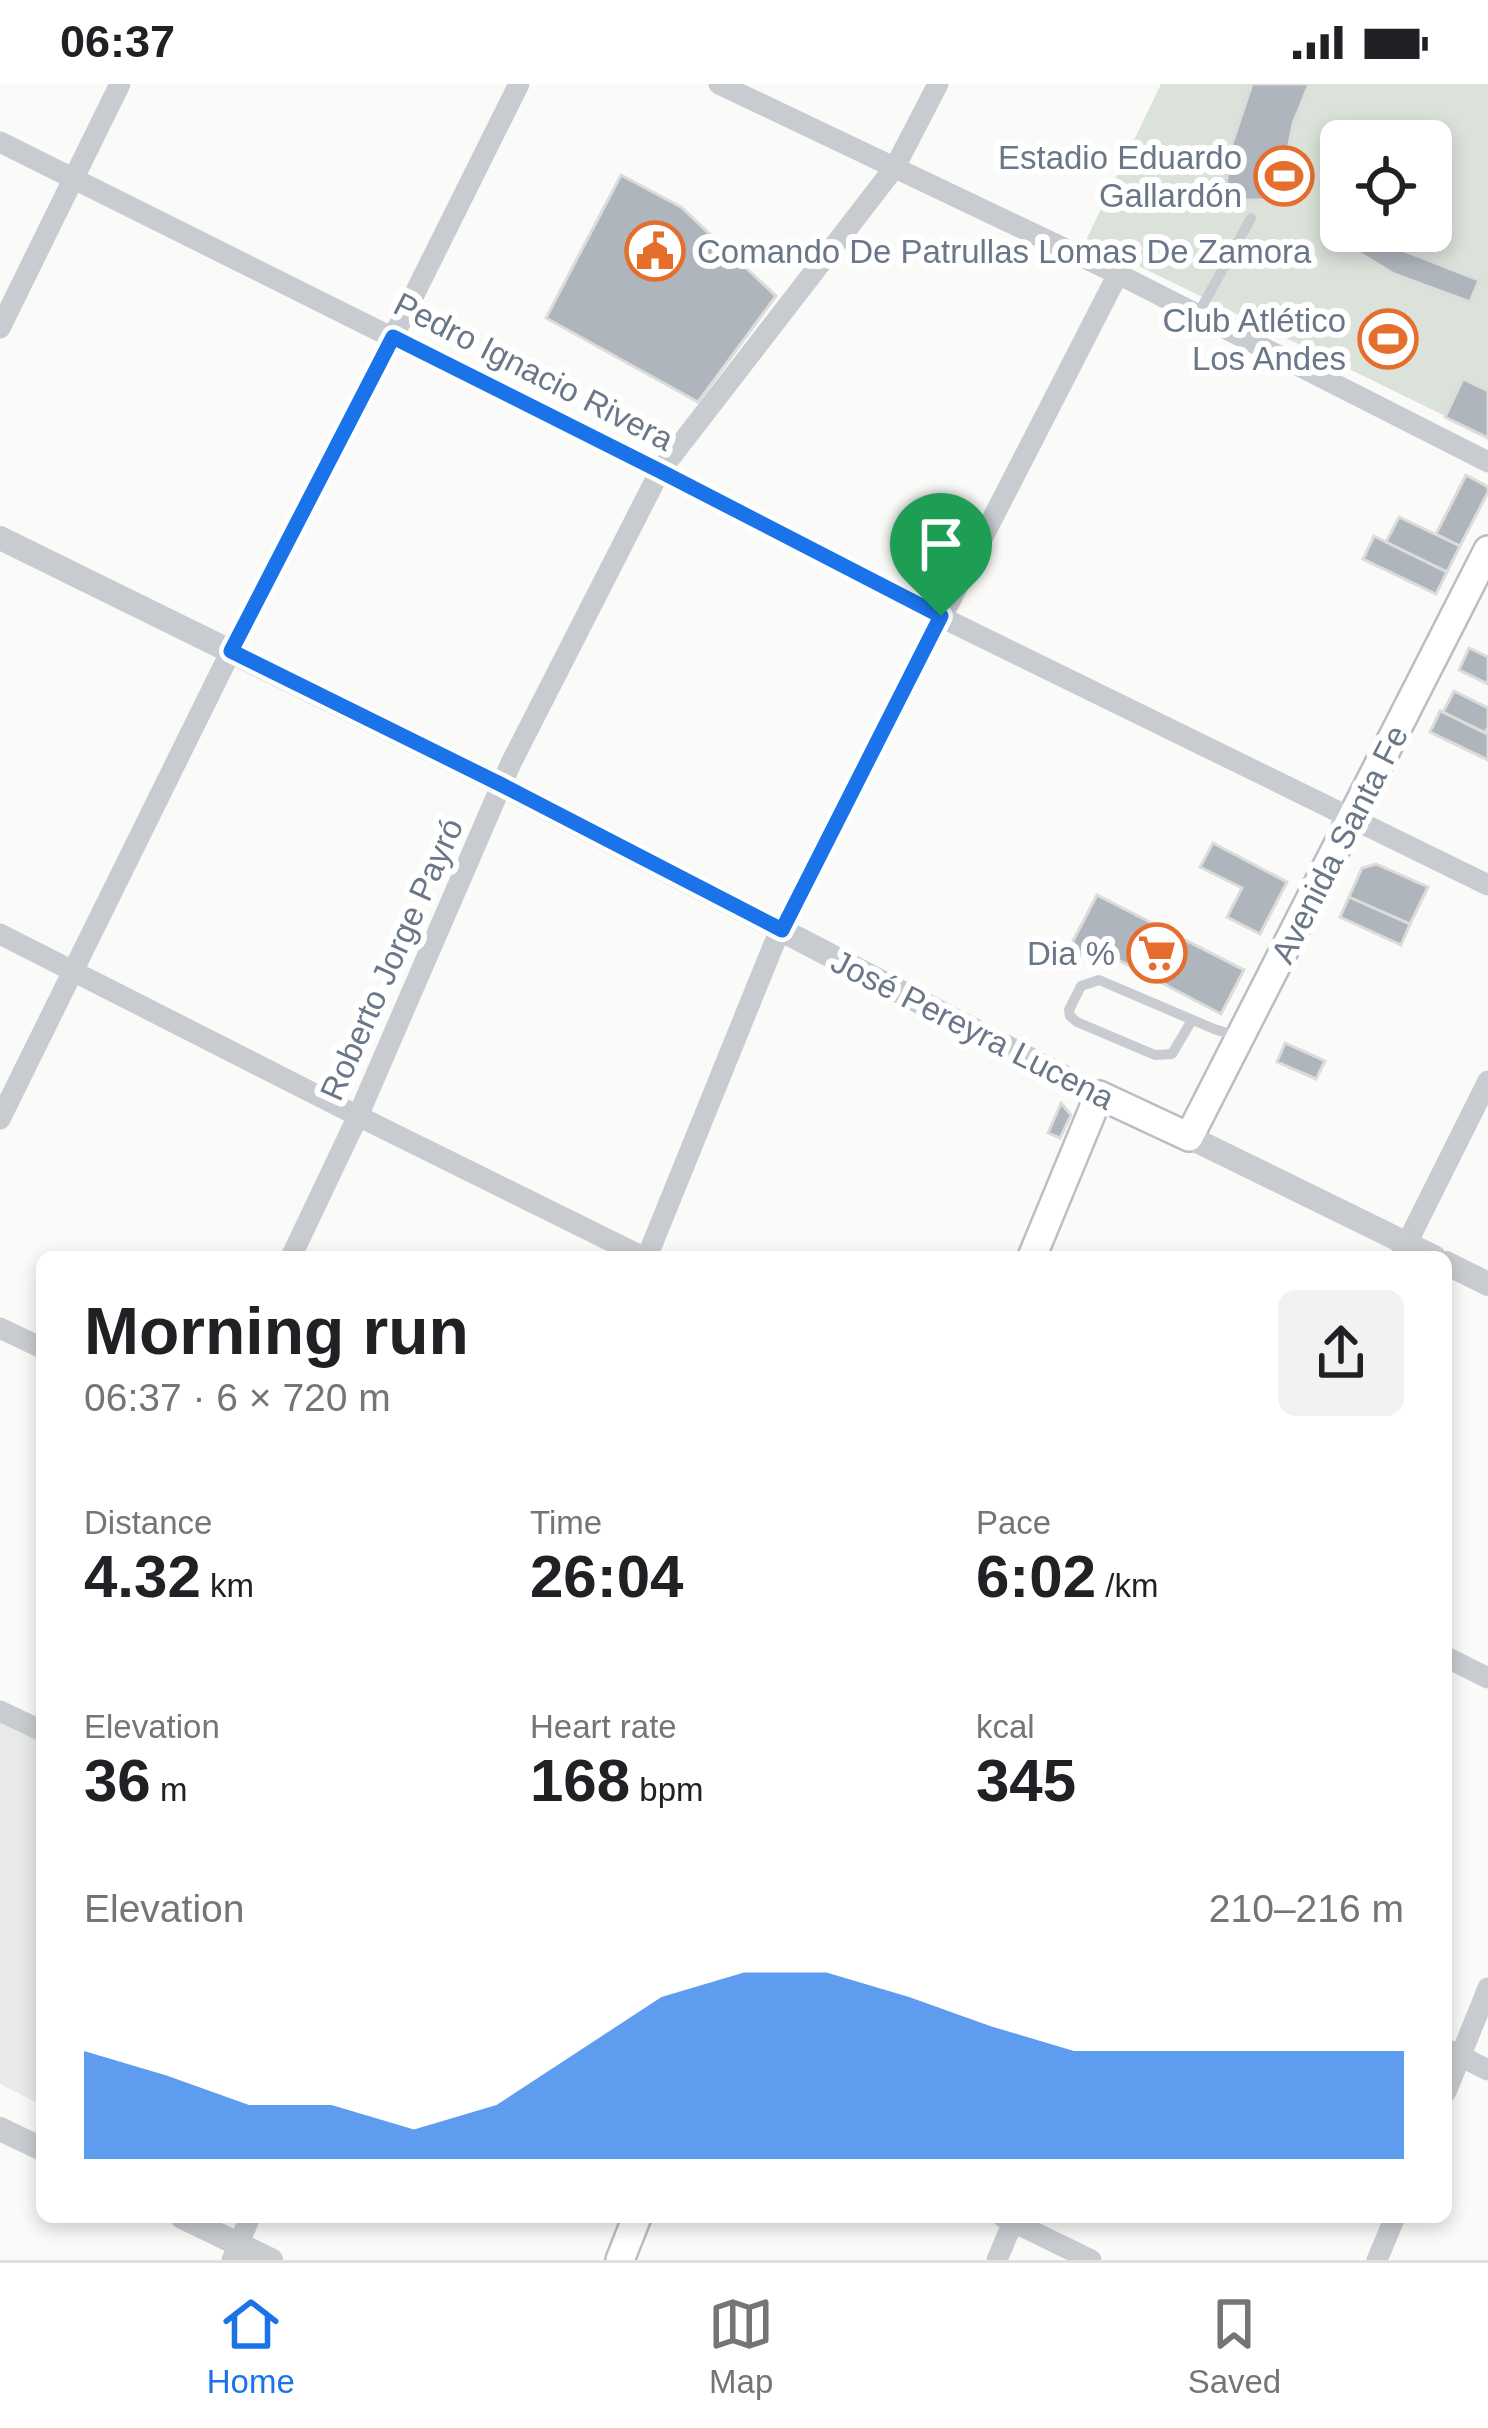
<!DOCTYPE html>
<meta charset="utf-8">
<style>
:root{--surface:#fff;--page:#f2f2f2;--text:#202124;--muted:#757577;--line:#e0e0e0;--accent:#1a73e8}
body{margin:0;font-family:Arial,sans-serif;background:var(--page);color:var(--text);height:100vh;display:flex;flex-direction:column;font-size:45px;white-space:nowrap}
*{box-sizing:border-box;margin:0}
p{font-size:39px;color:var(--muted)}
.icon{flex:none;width:66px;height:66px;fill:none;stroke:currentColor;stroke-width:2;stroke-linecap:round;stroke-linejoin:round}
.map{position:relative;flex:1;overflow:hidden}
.panel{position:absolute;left:36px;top:1167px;width:1416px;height:972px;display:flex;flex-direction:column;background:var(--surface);border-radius:18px;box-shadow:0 6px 18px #0003}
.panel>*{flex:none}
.controls{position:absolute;left:1320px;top:36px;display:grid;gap:24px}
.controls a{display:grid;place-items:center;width:132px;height:132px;border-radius:18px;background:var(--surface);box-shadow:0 6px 18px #0003;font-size:60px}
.pin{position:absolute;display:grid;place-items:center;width:102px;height:102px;color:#fff;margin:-123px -51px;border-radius:50% 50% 50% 0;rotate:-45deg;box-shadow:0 0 12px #0007}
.pin .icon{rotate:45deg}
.round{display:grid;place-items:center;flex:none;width:126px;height:126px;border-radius:18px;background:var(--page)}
.overview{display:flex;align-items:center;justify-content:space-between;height:204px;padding:0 48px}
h1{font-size:66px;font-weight:800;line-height:90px}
.stats{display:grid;grid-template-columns:repeat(3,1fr);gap:18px;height:204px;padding:12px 48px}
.stats div{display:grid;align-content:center}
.stats b{font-size:60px;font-weight:800}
.stats small{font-size:33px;font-weight:400}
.stats p{font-size:33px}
.chart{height:336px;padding:24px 48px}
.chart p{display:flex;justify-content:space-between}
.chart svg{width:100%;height:216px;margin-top:12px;fill:var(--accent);opacity:.7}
.status{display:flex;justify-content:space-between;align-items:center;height:84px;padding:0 60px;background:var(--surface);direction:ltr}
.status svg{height:33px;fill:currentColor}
.menu{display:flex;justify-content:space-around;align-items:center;height:168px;border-top:3px solid var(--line);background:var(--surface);font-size:33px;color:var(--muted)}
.menu a{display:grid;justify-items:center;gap:6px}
.menu .current{color:var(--accent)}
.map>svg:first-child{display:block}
</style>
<div class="status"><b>06:37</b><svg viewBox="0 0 49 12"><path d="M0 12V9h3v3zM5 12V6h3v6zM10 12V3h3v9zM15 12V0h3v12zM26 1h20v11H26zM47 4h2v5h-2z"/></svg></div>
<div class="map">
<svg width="1488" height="2176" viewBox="0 0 1488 2176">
<rect width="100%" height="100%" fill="#fafaf8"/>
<path fill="#e8e9e9" d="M0,1634L42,1653V2021L0,2000Z"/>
<path fill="#dbe2d9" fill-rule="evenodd" d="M1161,0H1488V353L1086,156ZM1341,57H1431V147H1341Z"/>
<path fill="#afb5bd" stroke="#dcdcda" stroke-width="3" d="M1252,0H1309L1293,40L1278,116H1225L1229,69Z
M621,91L681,123L776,212L698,318L546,234Z
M1341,131V147H1373L1402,166L1479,196L1470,218L1394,190L1327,149Z
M1463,295L1488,307V354L1445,333Z
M1466,391L1488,403V408L1460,462L1436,450Z
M1399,433L1460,462L1447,488L1386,458Z
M1374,452L1447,488L1436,510L1363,475Z
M1469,564L1488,573V600L1459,586Z
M1454,607L1488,624V643L1485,649L1443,628Z
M1440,627L1488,650V676L1430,648Z
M1213,759L1287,798L1260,850L1227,833L1242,804L1200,783Z
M1376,780L1428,803L1410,840L1349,813L1362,784Z
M1097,811L1244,886L1221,930L1086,859L1073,884L1062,878Z
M1349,813L1410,840L1401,861L1340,833Z
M1285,959L1325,977L1316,995L1277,978Z
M1061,1019L1071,1031L1060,1054L1048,1049Z"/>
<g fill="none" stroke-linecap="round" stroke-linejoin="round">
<g stroke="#babec4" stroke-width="32">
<path id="secondary" d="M1032,1173L1099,1011L1189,1053L1488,466
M620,2176L637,2133"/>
</g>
<path stroke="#c8cbcf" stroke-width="10" d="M1198,230L1251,134
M1192,936L1172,970L1155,971L1077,938L1070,932L1069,926L1081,902L1099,896L1214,945L1237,952"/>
<path stroke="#c8cbcf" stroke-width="21" d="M719,0L1118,190L1488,378
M0,58L660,387L941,533L1488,801
M0,244L120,0
M0,850L358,1032L643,1173
M0,1035L231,567L393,253L519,0
M291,1173L358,1032L511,679L660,387L895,83L938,0
M647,1173L774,860L1118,190
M1400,1173L1488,997
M0,1244L42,1264
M1446,1573L1488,1594
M0,1627L42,1647
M1446,1965L1488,1986
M1446,2008L1488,1904
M1003,2133L1091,2176
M232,2176L250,2133
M997,2176L1015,2133
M1377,2176L1395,2133"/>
<path stroke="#c8cbcf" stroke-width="24" d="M0,454L502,701L1099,1011
M1189,1053L1434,1173
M1446,1179L1488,1200
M0,2045L42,2065
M182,2133L271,2176"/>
<use href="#secondary" stroke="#fff" stroke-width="27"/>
</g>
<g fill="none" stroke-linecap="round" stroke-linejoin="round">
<g stroke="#fff" stroke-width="24">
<path id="route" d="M393,253L660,387L941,532L782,846L502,701L231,567Z"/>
</g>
<use href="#route" stroke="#1a73e8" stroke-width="15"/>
</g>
<defs>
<g id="stadium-ring" transform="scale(3)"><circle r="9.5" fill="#fff" stroke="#e56e2d" stroke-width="1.5"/><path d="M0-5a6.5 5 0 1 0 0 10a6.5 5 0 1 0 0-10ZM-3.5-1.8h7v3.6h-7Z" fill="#e56e2d"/></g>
<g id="civic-ring" transform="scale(3)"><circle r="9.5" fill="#fff" stroke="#e56e2d" stroke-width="1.5"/><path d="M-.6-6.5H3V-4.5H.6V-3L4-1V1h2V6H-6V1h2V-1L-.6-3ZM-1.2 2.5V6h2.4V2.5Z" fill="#e56e2d"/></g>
<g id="supermarket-ring" transform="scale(3)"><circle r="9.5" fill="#fff" stroke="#e56e2d" stroke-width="1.5"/><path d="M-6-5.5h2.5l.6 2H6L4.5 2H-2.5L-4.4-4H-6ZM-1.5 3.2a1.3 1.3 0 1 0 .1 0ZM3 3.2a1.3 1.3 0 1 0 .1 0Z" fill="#e56e2d"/></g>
</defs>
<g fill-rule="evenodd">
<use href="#stadium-ring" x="1284" y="92"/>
<use href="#civic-ring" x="655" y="167"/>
<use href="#stadium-ring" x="1388" y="255"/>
<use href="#supermarket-ring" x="1157" y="869"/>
</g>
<g text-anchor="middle" stroke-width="12" stroke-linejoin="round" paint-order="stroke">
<g font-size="33" fill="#697789" stroke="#fff" text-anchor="end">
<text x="1242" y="85">Estadio Eduardo<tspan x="1242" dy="38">Gallardón</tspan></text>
<text x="697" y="179" text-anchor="start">Comando De Patrullas Lomas De Zamora</text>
<text x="1346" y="248">Club Atlético<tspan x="1346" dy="38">Los Andes</tspan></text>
<text x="1115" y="881">Dia %</text>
</g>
<g font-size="33" fill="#697789" stroke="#fff">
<text transform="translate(534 287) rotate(27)" y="12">Pedro Ignacio Rivera</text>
<text transform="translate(1339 760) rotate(-63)" y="12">Avenida Santa Fe</text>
<text transform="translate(391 875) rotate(-66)" y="12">Roberto Jorge Payró</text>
<text transform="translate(973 945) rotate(27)" y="12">José Pereyra Lucena</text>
</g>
</g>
</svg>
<div class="controls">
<a><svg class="icon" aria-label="locate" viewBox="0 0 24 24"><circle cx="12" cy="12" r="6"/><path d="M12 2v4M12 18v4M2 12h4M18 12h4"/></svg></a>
</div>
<div class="pin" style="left:941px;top:532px;background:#1e9e55"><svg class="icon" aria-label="arrive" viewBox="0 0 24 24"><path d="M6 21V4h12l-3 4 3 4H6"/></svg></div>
<section class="panel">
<div class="overview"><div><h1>Morning run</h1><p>06:37 · 6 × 720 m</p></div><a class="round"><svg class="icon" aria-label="share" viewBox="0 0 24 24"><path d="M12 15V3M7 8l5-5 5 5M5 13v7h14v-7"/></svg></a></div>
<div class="stats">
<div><p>Distance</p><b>4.32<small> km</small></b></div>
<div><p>Time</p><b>26:04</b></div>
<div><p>Pace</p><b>6:02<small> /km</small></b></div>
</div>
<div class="stats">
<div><p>Elevation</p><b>36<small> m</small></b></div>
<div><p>Heart rate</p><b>168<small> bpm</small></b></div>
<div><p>kcal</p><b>345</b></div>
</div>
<div class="chart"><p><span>Elevation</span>210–216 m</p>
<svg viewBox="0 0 160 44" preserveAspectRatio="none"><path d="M0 44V22L10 27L20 33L30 33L40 38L50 33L60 22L70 11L80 6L90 6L100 11L110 17L120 22L130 22L140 22L150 22L160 22V44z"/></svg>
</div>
</section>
</div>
<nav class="menu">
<a class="current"><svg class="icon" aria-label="home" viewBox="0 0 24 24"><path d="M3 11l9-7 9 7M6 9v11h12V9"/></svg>Home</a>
<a><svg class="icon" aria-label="map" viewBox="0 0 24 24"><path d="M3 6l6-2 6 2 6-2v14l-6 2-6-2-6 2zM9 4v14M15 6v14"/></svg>Map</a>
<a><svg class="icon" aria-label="saved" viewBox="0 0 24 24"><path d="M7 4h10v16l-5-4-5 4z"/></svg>Saved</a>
</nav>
